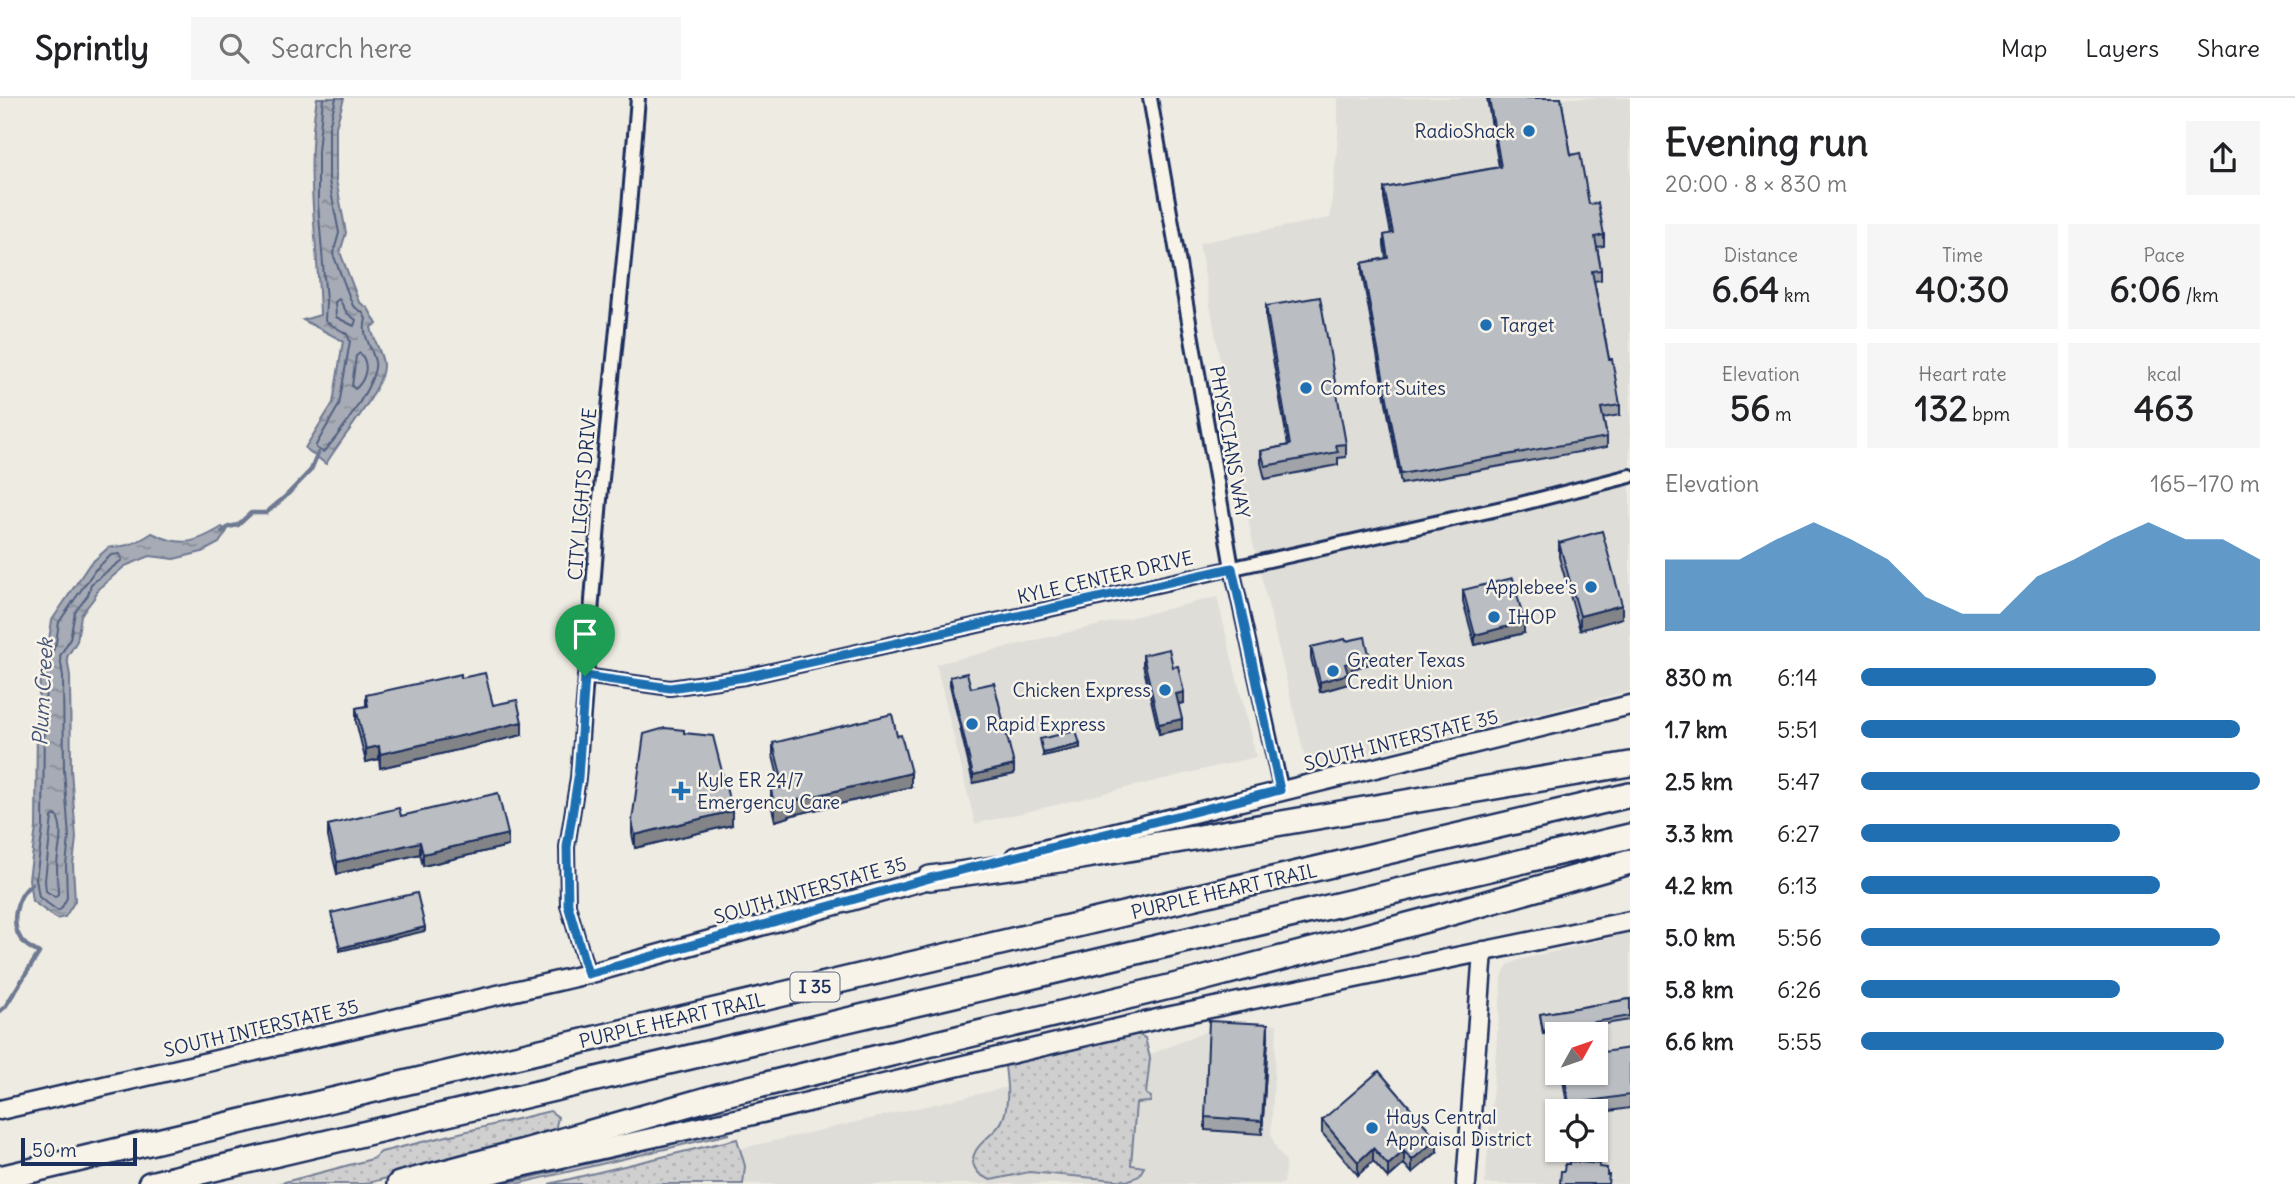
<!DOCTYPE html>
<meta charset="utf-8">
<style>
:root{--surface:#fff;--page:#f6f6f6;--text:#202124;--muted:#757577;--line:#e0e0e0;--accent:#1f6fb2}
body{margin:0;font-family:Delius,sans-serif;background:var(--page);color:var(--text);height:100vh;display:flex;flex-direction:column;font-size:26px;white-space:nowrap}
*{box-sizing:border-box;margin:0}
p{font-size:23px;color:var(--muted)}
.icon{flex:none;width:38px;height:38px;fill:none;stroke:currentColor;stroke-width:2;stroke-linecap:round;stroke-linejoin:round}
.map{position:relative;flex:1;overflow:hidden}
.details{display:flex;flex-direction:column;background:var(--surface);width:665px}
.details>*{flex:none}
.needle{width:46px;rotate:50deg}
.fabs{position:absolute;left:1545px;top:924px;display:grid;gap:14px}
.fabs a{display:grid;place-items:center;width:63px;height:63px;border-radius:0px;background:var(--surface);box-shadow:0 2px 5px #0004;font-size:35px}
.scale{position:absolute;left:21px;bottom:18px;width:116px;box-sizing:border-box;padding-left:7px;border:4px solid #1b2f5e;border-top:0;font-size:19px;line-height:24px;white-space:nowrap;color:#1b2f5e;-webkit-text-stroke:5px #f7f3e8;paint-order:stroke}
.pin{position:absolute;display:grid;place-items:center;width:60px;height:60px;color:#fff;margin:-72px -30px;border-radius:50% 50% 50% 0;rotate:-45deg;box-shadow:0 0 7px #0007}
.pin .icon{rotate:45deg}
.round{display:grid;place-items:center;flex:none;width:74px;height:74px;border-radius:0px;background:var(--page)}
.head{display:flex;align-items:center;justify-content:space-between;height:119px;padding:0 35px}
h1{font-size:38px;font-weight:700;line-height:52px}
.figures{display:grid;grid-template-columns:repeat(3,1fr);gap:10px;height:119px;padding:7px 35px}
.figures div{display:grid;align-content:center;border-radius:0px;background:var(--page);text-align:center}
.figures b{font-size:35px;font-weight:700}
.figures small{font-size:19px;font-weight:400}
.figures p{font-size:19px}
.chart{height:196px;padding:14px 35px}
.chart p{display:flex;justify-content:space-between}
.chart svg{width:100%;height:126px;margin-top:7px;fill:var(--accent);opacity:.7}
ul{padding:0 35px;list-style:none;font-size:23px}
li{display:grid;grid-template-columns:112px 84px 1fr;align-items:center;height:52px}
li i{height:18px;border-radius:9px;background:var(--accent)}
header{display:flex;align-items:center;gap:42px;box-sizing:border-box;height:98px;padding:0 35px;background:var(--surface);border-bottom:2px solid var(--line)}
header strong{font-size:33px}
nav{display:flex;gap:38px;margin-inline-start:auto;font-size:24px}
.search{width:490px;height:63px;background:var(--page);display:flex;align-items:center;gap:18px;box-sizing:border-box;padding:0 24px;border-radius:0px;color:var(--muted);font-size:26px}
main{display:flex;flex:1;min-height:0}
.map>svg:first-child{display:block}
</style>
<header>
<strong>Sprintly</strong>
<div class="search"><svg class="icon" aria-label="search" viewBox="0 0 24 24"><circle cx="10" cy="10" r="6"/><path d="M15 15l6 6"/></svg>Search here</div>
<nav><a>Map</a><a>Layers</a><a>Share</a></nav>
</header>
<main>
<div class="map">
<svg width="1630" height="1086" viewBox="0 0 1630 1086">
<defs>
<pattern id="grass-dots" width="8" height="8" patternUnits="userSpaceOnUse" patternTransform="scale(1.75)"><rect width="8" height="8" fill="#cfcfcf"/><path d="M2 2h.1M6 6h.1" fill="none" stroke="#b1b2b4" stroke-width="1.8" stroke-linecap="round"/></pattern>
<pattern id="water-ripples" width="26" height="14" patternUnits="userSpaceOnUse" patternTransform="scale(1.75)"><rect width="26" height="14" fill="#a6abb5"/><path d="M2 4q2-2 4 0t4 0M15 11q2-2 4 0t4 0" fill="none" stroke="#868c96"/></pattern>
</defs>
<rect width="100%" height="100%" fill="#eeebe2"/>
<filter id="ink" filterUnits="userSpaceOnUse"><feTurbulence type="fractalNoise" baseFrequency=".0143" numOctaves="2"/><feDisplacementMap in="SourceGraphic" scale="14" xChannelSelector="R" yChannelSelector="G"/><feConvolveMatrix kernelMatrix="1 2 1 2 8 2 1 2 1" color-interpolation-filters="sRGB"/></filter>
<g filter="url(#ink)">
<path fill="#deddd8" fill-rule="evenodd" d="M1338,0H1630V593L1308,672L1251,436L1199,145L1330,120L1338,41Z
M1217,499L1256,659L975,726L936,566Z
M1630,835V1086H1485L1502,880L1505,872L1508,867L1519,862ZM1558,936H1596V975H1558ZM1558,1013H1596V1052H1558Z
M1277,926L1271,1035L1277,1052L1286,1063L1284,1086H728L730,1053L1148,957L1210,932Z"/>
<path fill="url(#grass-dots)" stroke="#757f96" stroke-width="2" d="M1137,936L1145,940L1150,960L1146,996L1151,999L1150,1004L1136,1005L1131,1067L1144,1069L1139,1078L1127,1083L1029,1074L991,1082C983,1079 977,1076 974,1068C967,1049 996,1037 1002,1023C1010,1007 1007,985 1005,968Z
M550,1013L558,1019L555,1033L487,1054L364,1086H277L372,1061L381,1054Z
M720,1034L729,1036L516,1086H503Z
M737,1041L745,1068L743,1086H549Z"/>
<path fill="url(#water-ripples)" stroke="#6e7992" stroke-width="2" d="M317,0H344L336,29V82L346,135L340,154L359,204L368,210L377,226L371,229C373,241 382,255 383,266C384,293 340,341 326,366L305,350L333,305L343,243L303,222L320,217C318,144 304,73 317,0Z
M222,429L227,433L219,445L202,454L174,461L150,458L125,468L98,491L94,500L81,517L77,543L67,559L70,578L71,671L76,740L73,767L75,803L65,819L57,821L32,803L29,781L36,730L37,626L41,568L49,542L52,522L89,467L109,449C127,449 137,445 152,435C181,449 194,446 222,429Z"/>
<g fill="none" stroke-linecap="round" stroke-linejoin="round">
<path stroke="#536181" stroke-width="2" d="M323,0L318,54V106L326,203L325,223L347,236L350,243L339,307L316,347V350L323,354C336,343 379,281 375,264C372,248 361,238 366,221L363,215L353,208L333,156L339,135L329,83V29L336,0
M339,201L347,215L356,222L354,228L336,219L335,204Z
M360,255C370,266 366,282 355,291L352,288L356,258Z
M120,456L122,462L91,486L88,497L75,514L70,541L60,558L63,579L64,672L69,740L66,767L67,800L61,811L58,813L39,799L36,781L43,730L44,626L47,569L56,545L59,524L95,472L111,457Z
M56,717C65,730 58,751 57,767C57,777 58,786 58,796L55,799L46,793L45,782L52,719Z"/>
<path stroke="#6e7992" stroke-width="4.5" d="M222,434L229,429L238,427L251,415H266L285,399L311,372L318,355
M0,913L5,909L39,855C34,852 28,849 25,846C8,830 15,798 32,786"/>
<g stroke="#1b2f5e" stroke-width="18">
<path id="street" d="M1150,0L1232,470L1281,692
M585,578L670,590L745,579L1520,406L1630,378
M588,876L568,807L567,749L578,680L600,401L629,110L638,0"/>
</g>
<g stroke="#1b2f5e" stroke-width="23">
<path id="secondary" d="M1015,759L1630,607
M0,1012L588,876L940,778
M446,1086L749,1018L1162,920L1630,823
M1466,1086L1483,853"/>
</g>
<g stroke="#1b2f5e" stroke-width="28">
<path id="highway" d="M930,780L1081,759L1630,666
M0,1080L1630,697
M150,1086L1630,738
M399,1086L524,1053L725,996L1198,882L1434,820L1630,764"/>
</g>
<use href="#street" stroke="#f7f3e8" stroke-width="12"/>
<use href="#secondary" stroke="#f7f3e8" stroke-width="18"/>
<use href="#highway" stroke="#f7f3e8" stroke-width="23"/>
</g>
<path fill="#a0a3a7" stroke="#1b2f5e" stroke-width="2" d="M1487,0H1561L1571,57L1589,106L1604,137V148L1597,149L1601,172V182L1594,183L1609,261L1620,307V317L1603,320L1607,339V349L1401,386L1362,175V165L1386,160L1384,147V137L1391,136L1384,100V90L1499,69Z
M1266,208L1346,346V359L1338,360V367L1265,381L1261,365V353L1288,347L1266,221Z
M1559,445L1622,520L1580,532L1559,459Z
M1463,492L1524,535L1475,547L1463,503Z
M1346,543L1369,566L1352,571V574L1348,575V586L1320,594L1311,560V549Z
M1143,557L1173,569L1184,605L1178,606L1182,631L1159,636L1143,567Z
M950,579L971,590L1014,676L973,685L950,587Z
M461,580L493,607L522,637L380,670L379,661L366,664L356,624V610L366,608V597Z
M684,635L732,727L635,750L632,736V723Z
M773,645L911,689L789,718V719L775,723L771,706V692L781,690L773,658Z
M401,718L508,748L423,768L420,756L337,776L328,739V727Z
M1630,901V922L1543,936L1540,916Z
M1268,940L1262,1036L1205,1032V1019Z
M1630,950V1010L1596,1015V1013H1568L1562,975H1596Z
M1322,1022L1437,1054L1412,1075L1404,1066L1388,1080L1373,1063L1358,1077L1322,1035Z"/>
<path fill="#828488" stroke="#1b2f5e" stroke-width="2" d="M1622,507V520L1580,532V518Z
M1524,524V535L1475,547V537Z
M1369,556V566L1352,571V574L1345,576V566L1351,561Z
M1348,576V586L1320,594V584Z
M1184,594V605L1176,606V596Z
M1182,621V631L1159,636V626Z
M522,624V637L380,670V656Z
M1080,646V650L1043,658V655Z
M379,648V661L366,664V651Z
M1014,667V676L973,685V677Z
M911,675V689L789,718V719L775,723V710L789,704Z
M732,713V727L635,750V737Z
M508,736V748L423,768V756Z
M420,744V756L337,776V764Z
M425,829V833L340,853V850Z
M1268,926V940L1262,1036V1023Z
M1437,1041V1054L1412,1075V1062Z
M1373,1050V1063L1358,1077V1064Z
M1404,1053V1066L1388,1080V1067Z"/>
<path fill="#babdc2" stroke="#1b2f5e" stroke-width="2" d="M1489,0H1561L1571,57L1580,55L1589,106L1598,105L1604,137L1595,139L1601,172L1592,173L1609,261H1612L1620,307L1601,310L1607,339L1401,376L1362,165L1388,160L1384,137L1393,135L1384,90L1501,69Z
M1320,199L1346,346L1336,347L1338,354L1265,368L1261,353L1290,347L1266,208Z
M1602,433L1622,507L1580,518L1559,445Z
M1513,480L1524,524L1475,537L1463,492Z
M1365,539L1369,556L1351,561L1352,564L1345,566L1348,576L1320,584L1311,549L1345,541L1346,543Z
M1169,551L1173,569L1178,568L1184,594L1176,596L1182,621L1159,626L1143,557Z
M485,575L493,607L517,602L522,624L380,656L379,648L366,651L356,610L368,608L366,597L461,576V580Z
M967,575L971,590L994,585L1014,667L973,677L950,579Z
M892,616L897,638L901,637L911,675L789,704V706L775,710L771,692L784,689L773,645Z
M665,630L684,632V635L713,638L732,713L635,737L632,723L644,636Z
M1076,633L1080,646L1043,655L1040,641Z
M498,695L508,736L423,756L420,744L337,764L328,727L399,710L401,718Z
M417,795L425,829L340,850L331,815Z
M1630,901V918L1543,933L1540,916Z
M1209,923L1268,926L1262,1023L1205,1019Z
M1630,950V997L1569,1006L1564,975H1596V955Z
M1379,973L1437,1041L1412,1062L1404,1053L1388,1067L1373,1050L1358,1064L1322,1022Z
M1569,1063L1600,1066L1599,1069L1607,1070V1077H1609L1608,1086H1560L1561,1073H1564L1565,1066H1569Z"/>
</g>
<g fill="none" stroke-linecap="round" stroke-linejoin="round" filter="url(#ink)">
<g stroke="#fff" stroke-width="14">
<path id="route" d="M1232,470L1280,692L930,780L588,876L568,807L567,749L578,680L585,578L670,590L745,579Z"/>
</g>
<use href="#route" stroke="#1f6fb2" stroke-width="9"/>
</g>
<g fill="#1f6fb2" stroke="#f7f3e8" stroke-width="2.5">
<circle cx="1529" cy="33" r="7"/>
<circle cx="1486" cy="227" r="7"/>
<circle cx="1306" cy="290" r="7"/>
<circle cx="1591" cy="489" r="7"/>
<circle cx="1494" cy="519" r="7"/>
<circle cx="1333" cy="573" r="7"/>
<circle cx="1165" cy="592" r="7"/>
<circle cx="972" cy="626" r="7"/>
<path d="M677.5 682.5h7v7h7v7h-7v7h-7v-7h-7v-7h7z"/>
<circle cx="1372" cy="1030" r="7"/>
</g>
<g text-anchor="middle" stroke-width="5" stroke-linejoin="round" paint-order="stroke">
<rect fill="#f7f3e8" stroke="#5d6a87" stroke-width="2" x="790.5" y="874.5" width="49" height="29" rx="5"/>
<g font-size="18" font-weight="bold" fill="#1b2f5e">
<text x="815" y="895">I 35</text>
</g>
<g font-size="19" fill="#1b2f5e" stroke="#f7f3e8" text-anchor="start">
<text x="1515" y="40" text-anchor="end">RadioShack</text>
<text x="1500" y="234">Target</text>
<text x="1320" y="297">Comfort Suites</text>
<text x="1577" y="496" text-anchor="end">Applebee's</text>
<text x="1508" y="526">IHOP</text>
<text x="1347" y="569">Greater Texas<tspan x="1347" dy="22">Credit Union</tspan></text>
<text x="1151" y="599" text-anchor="end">Chicken Express</text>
<text x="986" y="633">Rapid Express</text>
<text x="697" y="689">Kyle ER 24/7<tspan x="697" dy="22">Emergency Care</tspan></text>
<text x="1386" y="1026">Hays Central<tspan x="1386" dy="22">Appraisal District</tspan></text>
</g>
<g font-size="19" fill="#1b2f5e" stroke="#f7f3e8">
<text transform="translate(1230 344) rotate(80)" y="7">PHYSICIANS WAY</text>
<text transform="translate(582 396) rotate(-85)" y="7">CITY LIGHTS DRIVE</text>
<text transform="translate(1105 479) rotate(-13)" y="7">KYLE CENTER DRIVE</text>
<text transform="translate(1401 642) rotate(-14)" y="7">SOUTH INTERSTATE 35</text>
<text transform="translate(810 792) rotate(-16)" y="7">SOUTH INTERSTATE 35</text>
<text transform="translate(1224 793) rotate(-13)" y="7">PURPLE HEART TRAIL</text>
<text transform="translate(672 922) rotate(-13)" y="7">PURPLE HEART TRAIL</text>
<text transform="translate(261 930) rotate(-13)" y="7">SOUTH INTERSTATE 35</text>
</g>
<g font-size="21" font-style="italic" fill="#455478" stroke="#f7f3e8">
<text transform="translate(43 594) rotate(-87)" y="7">Plum Creek</text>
</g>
</g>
</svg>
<div class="fabs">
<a><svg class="needle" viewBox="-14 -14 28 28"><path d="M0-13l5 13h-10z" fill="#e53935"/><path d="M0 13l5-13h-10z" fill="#757577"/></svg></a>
<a><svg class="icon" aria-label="locate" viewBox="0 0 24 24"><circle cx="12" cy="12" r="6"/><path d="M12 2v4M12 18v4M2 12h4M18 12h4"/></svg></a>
</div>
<div class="scale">50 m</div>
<div class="pin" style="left:585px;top:578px;background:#1e9e55"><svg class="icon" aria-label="arrive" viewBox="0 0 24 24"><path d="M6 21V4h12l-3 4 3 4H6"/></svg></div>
</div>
<section class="details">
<div class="head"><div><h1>Evening run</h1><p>20:00 · 8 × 830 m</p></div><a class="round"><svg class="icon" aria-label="share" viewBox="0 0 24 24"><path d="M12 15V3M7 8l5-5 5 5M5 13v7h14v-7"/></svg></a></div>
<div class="figures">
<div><p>Distance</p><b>6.64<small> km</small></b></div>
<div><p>Time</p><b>40:30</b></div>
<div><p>Pace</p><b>6:06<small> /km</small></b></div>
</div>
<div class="figures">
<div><p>Elevation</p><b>56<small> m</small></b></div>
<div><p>Heart rate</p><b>132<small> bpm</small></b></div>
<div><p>kcal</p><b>463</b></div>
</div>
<div class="chart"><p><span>Elevation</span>165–170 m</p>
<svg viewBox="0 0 160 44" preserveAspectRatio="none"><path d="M0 44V19L10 19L20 19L30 12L40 6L50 12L60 19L70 32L80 38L90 38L100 25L110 19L120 12L130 6L140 12L150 12L160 19V44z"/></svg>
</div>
<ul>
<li><b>830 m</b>6:14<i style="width:74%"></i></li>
<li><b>1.7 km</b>5:51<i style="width:95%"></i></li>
<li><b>2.5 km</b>5:47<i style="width:100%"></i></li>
<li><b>3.3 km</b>6:27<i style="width:65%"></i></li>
<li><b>4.2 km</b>6:13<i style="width:75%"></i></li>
<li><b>5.0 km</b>5:56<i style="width:90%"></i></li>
<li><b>5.8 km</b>6:26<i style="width:65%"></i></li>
<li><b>6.6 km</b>5:55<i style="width:91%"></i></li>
</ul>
</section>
</main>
